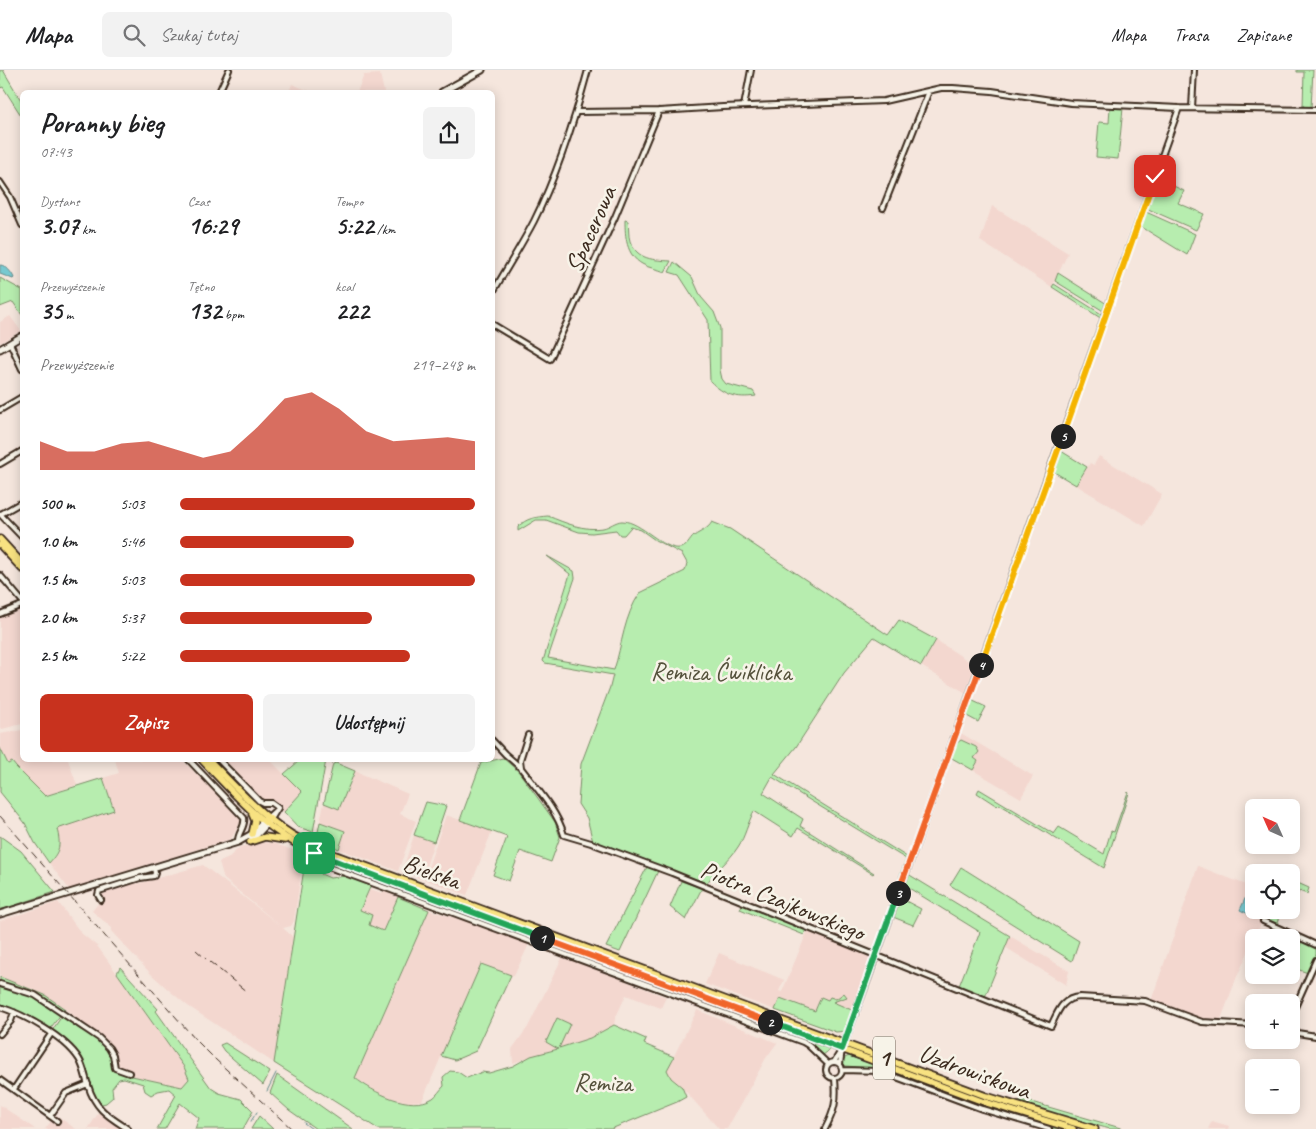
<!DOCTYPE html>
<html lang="pl">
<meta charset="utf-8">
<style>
:root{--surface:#fff;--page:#f2f2f2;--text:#202124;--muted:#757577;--line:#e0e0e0;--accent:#c8321e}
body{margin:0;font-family:Caveat,sans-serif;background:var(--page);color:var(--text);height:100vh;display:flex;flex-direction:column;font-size:19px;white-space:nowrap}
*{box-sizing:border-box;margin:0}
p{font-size:16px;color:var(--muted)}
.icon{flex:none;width:28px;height:28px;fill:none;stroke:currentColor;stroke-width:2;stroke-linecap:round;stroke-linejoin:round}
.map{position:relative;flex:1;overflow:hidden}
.panel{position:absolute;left:20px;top:20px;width:475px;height:672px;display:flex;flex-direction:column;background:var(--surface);border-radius:8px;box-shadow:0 2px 12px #0003}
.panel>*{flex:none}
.needle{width:32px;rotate:315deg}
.tools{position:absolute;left:1245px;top:729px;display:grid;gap:10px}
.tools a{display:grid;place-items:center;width:55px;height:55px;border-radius:8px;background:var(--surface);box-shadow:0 2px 12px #0003;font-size:25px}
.pin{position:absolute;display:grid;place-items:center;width:42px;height:42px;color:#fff;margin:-21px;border-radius:10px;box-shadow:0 2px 8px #0006}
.km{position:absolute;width:25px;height:25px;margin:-12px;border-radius:50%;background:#222;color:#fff;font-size:14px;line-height:25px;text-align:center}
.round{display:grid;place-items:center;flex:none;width:52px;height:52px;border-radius:8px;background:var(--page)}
.overview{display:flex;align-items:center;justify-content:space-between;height:85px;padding:0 20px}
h1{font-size:28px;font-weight:700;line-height:38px}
.stats{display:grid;grid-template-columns:repeat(3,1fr);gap:8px;height:85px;padding:5px 20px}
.stats div{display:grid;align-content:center}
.stats b{font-size:25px;font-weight:700}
.stats small{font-size:14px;font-weight:400}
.stats p{font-size:14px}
.chart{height:140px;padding:10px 20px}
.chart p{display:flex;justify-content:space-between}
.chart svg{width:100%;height:90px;margin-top:5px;fill:var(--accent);opacity:.7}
.button{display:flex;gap:10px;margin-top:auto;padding:10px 20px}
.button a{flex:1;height:58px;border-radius:8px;background:var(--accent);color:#fff;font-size:20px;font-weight:700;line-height:58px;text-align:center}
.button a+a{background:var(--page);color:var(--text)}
ul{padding:0 20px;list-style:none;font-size:16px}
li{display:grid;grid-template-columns:80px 60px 1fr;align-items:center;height:38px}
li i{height:12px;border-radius:6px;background:var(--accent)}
header{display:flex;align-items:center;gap:30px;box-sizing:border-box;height:70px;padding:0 25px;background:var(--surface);border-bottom:1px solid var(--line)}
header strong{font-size:24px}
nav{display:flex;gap:28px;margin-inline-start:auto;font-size:18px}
.search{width:350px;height:45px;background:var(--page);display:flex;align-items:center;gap:12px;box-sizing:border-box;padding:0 18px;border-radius:8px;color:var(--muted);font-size:19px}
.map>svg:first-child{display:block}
</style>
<header>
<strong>Mapa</strong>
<div class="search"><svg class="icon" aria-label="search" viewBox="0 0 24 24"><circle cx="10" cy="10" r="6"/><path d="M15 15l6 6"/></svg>Szukaj tutaj</div>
<nav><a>Mapa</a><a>Trasa</a><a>Zapisane</a></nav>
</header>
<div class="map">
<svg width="1316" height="1059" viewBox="0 0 1316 1059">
<rect width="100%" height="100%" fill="#f5e6dd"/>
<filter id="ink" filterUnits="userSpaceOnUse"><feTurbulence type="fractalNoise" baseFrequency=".02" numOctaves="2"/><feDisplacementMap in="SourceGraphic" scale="10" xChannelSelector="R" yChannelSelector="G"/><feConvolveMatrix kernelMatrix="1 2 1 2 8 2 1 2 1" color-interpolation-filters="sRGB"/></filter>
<g filter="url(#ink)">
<path fill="#f3d7cf" d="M380,4L384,22H357L364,5Z
M292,14L309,21L308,22H289Z
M992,136L1068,183L1052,217L980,171Z
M10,246L21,261L0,273V252Z
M1099,386L1162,424L1144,456L1076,415L1090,393L1094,395Z
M22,537V654L2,659L0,658V545Z
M936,570L976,596L966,623L921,596Z
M22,660V690H68L77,715L45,726L16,697L13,692L8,694L0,678V664Z
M959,662L1033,706L1021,728L950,687Z
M115,690H182L240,747V753L231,769L69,819L49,793L58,784L56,759L114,740L103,708L119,703Z
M223,690H270L302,722L284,742L270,731H263L260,729Z
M355,701L408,724L400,744L416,751L398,801L339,779L345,761L320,752L324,733L339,739Z
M446,745L492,761L467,825L424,809Z
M414,765L434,772L422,809L402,802Z
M261,772L273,773L304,784L294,851L291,856L283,858L293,867L274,993L188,936L171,922L151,904L111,861L112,858L92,841L101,830L103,822L136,812L137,814L203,795L282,857L224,809L219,792L227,789L240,777Z
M1198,796L1254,818V840H1267L1236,909L1220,952L1207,951L1183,944L1151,931Z
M370,819L382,823L383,821L398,827L383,861L368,854L360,840Z
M58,832L81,863L98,877L184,997L189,1009L182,1017L132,1006L119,1001L112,992L109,980L102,970L64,938L33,919L0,910V851Z
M429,840L495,860L529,874L514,906L481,894L422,1031L409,1032L385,1027L355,1008Z
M808,860L874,886L854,941L821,927L815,941L780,928L775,940L705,914L719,883L784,910L779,921L782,922Z
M1010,866L1069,901L1066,915L1005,877Z
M563,886L666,927L661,938L626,925L615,949L614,955L590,968L513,993L512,979L528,957Z
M697,940L777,973L766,988L727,1059H719L679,1014L671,1008L667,1000Z
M0,1035L35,1059H0Z
M99,1042L104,1047L122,1059H88Z
M56,1045L76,1059H45Z
M1212,1051L1229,1056L1228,1059H1208Z"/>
<path fill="#b7edaf" stroke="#798c66" d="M0,0H3L22,32V47L3,17L0,18Z
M1297,0H1313L1311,38L1303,36L1304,2H1297Z
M1110,37L1123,38L1118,89L1096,87L1099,52L1109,53Z
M1157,108L1184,121L1178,133L1204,144L1196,160L1146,138Z
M1146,142L1195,164L1187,185L1140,156Z
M625,150L628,151C629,157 628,165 630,171C637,190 654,190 671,191L665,202C658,199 648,198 642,194C626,185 625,166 625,150Z
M674,192L692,207L701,227L714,242L720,258V300L722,309L726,314L753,321L756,326C736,329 724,325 710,311L708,250L679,205L669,202Z
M1058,203L1107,234L1105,242L1055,211Z
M0,208L22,220V245L13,232L0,237Z
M1054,214L1103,245L1102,249L1052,217Z
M1061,381L1087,397L1076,415L1054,402Z
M548,446C565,453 584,461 603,458C609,457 616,451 622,451C641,451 664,481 680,478C688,477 689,470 694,466C701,461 707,460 712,452L730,459L888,565L899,550L936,570L921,596L874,567L844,603L796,677L774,704L907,787L913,774H914L901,809L899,808L906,789L772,707L763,723L803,749L800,756L874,803L873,804L798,758L793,766L754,741C748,752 745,767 738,777C729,791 716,800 707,813L593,772L587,748L578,734L581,694L610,617L613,605L545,593L543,591L570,504L547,486L574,501L575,508L548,588L614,600C622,575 624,546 640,523L685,501L687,493L682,484L655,470L641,460L631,457L624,465H620L616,460L592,463L579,462L546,450H536L518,461V457C526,448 536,447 548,446Z
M971,630L986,637L978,652L965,645Z
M961,670L976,677L979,682L974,688L978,691L973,700L950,687L954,675Z
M0,678L8,694L12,692L16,697L45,726L103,708L114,740L57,759C61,775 60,781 49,793L35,773L25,753L0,722Z
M503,688L519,702L555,752L560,767L551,792L520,781L509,811L493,805L507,767L460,750L481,693Z
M300,690H326L313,762L298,757L284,742L302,722L284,704Z
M336,693L355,701L339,739L324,733L333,694Z
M979,719L1054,764L1059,757L1104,784L1111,761L1114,762L1128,722L1129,723L1104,798L999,734L997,736L977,723Z
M426,732L446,736L434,772L414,765Z
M320,752L345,761L339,779L319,770L317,767Z
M0,766L21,781L55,822L0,840Z
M305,792L323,797L321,804L330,808L346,806L371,815L360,840L372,845L369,855L383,861L398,827L429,840L355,1008C373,1022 410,1042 433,1028C437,1025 440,1020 444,1016L443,1007L450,1001L458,1002L467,1008L482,1002L489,1003L513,996L531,986L558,979L546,972L557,948L570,954L559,978L590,968L614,955L646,969L644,974L674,987L667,1000L671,1008L682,1017L686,1027L677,1032L611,1059H378L274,993Z
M647,797L658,801L620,882L606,877Z
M961,797L1079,871L1072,891L950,815Z
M908,804L1010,866L985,927L959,916L980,862L904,815Z
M1291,810L1309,818L1307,824L1299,821L1291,839Z
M681,811L702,818L686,850L670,837Z
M900,828L921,839L913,855L893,847Z
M743,833L806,859L804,865L740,839Z
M1271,840H1283L1276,857L1266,851Z
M1302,871L1316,877V885L1308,903L1291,897Z
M481,894L511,905L476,981L455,990L441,986Z
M120,897L158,939L156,941L211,1018L219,1023L241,1029L253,1041L243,1059H195L199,1048L180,1033L165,1059H157L176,1025L169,1019L158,1021L151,1025L145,1021L143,1014L124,1008L119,1009L112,1018L113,1027L106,1033L98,1035L82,989L69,975L51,962L62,946L79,959L97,968L109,980L112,992L119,1001L132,1006L182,1017L189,1009L184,997L117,903Z
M0,907L45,925L65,939L49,960L23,943L0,936Z
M844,923L847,927L833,932L854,941L847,961L836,962L775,940L780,928L815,941L821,927L828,930L830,927L836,929Z
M803,968L831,979L823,985L813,975Z
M225,973L270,1002L263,1015L224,981L220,975Z
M849,986L1010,1043L1009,1046L882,999L846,996L842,992L843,989Z
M277,1005L353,1059H316L289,1040L270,1023Z
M1021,1029L1124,1059H1110L1019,1034Z
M1014,1044L1064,1059H1054L1013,1047Z
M259,1046L273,1059H251Z"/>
<path fill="#78c9d0" stroke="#608989" d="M0,195C6,195 12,203 14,208L13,209L0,204Z
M1248,822L1254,824V840H1258L1255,847L1240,840Z"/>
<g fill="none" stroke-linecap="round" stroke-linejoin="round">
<path stroke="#608989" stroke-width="1" d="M267,1021L276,1003
M251,1051L257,1042
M304,1053L312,1059"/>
<g stroke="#3b2a1e" stroke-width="8">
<path id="minor" d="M219,22L229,0
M744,36L751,0
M1192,38L1194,0
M577,42L659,41L723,37L884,31L941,18H953L992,21L1071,33L1179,38L1316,40
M0,112L10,127L22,155
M883,138L929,21
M492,224C506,199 521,176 534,151C558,103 574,52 588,0
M492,254L550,289L615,147L659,41
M10,273L22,299
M0,340L22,327
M0,394L22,381
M0,444L22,467
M1,444L22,432
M0,505L22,531
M0,544L22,535
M528,665L520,690L521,698C536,718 557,740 564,765L591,773L672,803L1051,956C1058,941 1062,928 1080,927L1145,931L1202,952L1254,955
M492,670L505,684L521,698
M189,690L244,748C246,757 237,763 238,772
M219,690L259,731L263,733H271L278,738
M267,748L278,738
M270,751L278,738
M326,796L803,972L808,975L828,994
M101,830L98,825L99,821L140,808L154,806L155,803L154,798
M1263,851L1316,875
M0,914L35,925L99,968L109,978L113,985L115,998L129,1003
M0,937C25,945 65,967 79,989C84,997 85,1006 88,1015C95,1039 108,1046 128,1059
M1291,946L1316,890
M1291,962L1316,966
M0,964L11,951L14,942
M826 1000a8 8 0 1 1 16 0a8 8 0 1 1-16 0Z
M834,992L842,979L868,909L1179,38
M840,994L842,979
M843,1000L880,1001L982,1039L1049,1059
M0,1010L57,1051
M14,1019L51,964
M50,1046L66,1023L88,1014
M825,1059C835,1040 837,1030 835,1009"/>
</g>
<g stroke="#3b2a1e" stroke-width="9">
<path id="secondary" d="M442,22L482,0
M0,279L22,266
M251,771L269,752
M0,844L238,772L252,764L266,748"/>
</g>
<g stroke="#3b2a1e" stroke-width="9">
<path id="primary" d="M0,469L22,493
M0,475L22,499
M202,690C238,728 266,761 314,783L984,1032L1073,1059
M209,690C245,726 269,756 317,778L986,1026L1095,1059
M252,744L255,751L252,764
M250,772L265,767L285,770"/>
</g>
<use href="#minor" stroke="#f7f3e8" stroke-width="4"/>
<use href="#secondary" stroke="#f7f3e8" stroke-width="5"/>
<use href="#primary" stroke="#f8e281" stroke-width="5.5"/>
<path stroke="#3b2a1e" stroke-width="1" stroke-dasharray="8 4" stroke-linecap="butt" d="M0,746L195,969L216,990L292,1059
M196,880L206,889
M210,892L247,922"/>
</g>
</g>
<g fill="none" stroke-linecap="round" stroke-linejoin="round" filter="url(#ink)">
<g stroke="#fff" stroke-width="10">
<path id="split-1" d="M314,783L542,868"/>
</g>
<g stroke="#fff" stroke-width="10">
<path id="split-2" d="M542,868L770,952"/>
</g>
<g stroke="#fff" stroke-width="10">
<path id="split-3" d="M770,952L842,979L898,823"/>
</g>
<g stroke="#fff" stroke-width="10">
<path id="split-4" d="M898,823L981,595"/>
</g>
<g stroke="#fff" stroke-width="10">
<path id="split-5" d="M981,595L1063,366"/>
</g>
<g stroke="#fff" stroke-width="10">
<path id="split-6" d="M1063,366L1155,106"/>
</g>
<use href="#split-1" stroke="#22a559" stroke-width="6"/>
<use href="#split-2" stroke="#f0652b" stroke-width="6"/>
<use href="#split-3" stroke="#22a559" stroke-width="6"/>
<use href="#split-4" stroke="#f0652b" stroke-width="6"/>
<use href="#split-5" stroke="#f5b400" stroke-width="6"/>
<use href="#split-6" stroke="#f5b400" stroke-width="6"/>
</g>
<g text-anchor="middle" stroke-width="5" stroke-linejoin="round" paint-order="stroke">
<rect fill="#f7f3e8" stroke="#73665b" stroke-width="1" x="873" y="966.5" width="22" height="43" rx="4"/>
<g font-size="24" font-weight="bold" fill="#3b2a1e">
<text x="884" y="996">1</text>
</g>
<g font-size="25" fill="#3b2a1e" stroke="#f7f3e8">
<text transform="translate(590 159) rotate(-66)" y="9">Spacerowa</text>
<text transform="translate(432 801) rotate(20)" y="9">Bielska</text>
<text transform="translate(783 830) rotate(22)" y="9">Piotra Czajkowskiego</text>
<text transform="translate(975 1001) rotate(20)" y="9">Uzdrowiskowa</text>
</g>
<g font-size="25" fill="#54513b" stroke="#f7f3e8">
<text x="721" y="610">Remiza Ćwiklicka</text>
<text x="603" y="1021">Remiza</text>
</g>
</g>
</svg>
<div class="tools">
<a><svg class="needle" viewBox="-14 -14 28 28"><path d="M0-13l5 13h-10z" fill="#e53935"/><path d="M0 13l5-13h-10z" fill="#757577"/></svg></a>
<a><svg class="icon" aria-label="locate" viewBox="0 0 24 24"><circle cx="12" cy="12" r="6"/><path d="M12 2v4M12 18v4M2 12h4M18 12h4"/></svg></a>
<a><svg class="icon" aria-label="layers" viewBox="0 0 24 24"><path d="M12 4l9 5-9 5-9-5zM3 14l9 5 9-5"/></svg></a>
<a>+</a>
<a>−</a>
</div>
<div class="pin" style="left:314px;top:783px;background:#1e9e55"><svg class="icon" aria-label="arrive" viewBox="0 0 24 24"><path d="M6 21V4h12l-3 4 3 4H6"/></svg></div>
<div class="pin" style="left:1155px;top:106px;background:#d93025"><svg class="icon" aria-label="check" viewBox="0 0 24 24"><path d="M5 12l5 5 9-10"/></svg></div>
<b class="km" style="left:542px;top:868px">1</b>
<b class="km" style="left:770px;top:952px">2</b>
<b class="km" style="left:898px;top:823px">3</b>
<b class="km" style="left:981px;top:595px">4</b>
<b class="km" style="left:1063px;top:366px">5</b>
<section class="panel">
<div class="overview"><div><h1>Poranny bieg</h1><p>07:43</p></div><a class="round"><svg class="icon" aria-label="share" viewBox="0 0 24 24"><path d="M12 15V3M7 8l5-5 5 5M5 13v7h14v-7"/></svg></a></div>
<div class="stats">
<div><p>Dystans</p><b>3.07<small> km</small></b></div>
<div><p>Czas</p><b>16:29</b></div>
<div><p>Tempo</p><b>5:22<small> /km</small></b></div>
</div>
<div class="stats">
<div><p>Przewyższenie</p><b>35<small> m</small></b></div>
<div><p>Tętno</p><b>132<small> bpm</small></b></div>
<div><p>kcal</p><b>222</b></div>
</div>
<div class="chart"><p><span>Przewyższenie</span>219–248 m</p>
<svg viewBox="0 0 160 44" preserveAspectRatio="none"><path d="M0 44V30L10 35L20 35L30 31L40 30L50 34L60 38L70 35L80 23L90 9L100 6L110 14L120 25L130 30L140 29L150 28L160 30V44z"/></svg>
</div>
<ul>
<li><b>500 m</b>5:03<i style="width:100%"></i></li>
<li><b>1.0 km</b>5:46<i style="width:59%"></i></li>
<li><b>1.5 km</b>5:03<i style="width:100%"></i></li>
<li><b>2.0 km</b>5:37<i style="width:65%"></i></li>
<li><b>2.5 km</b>5:22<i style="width:78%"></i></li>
</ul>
<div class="button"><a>Zapisz</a><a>Udostępnij</a></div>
</section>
</div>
